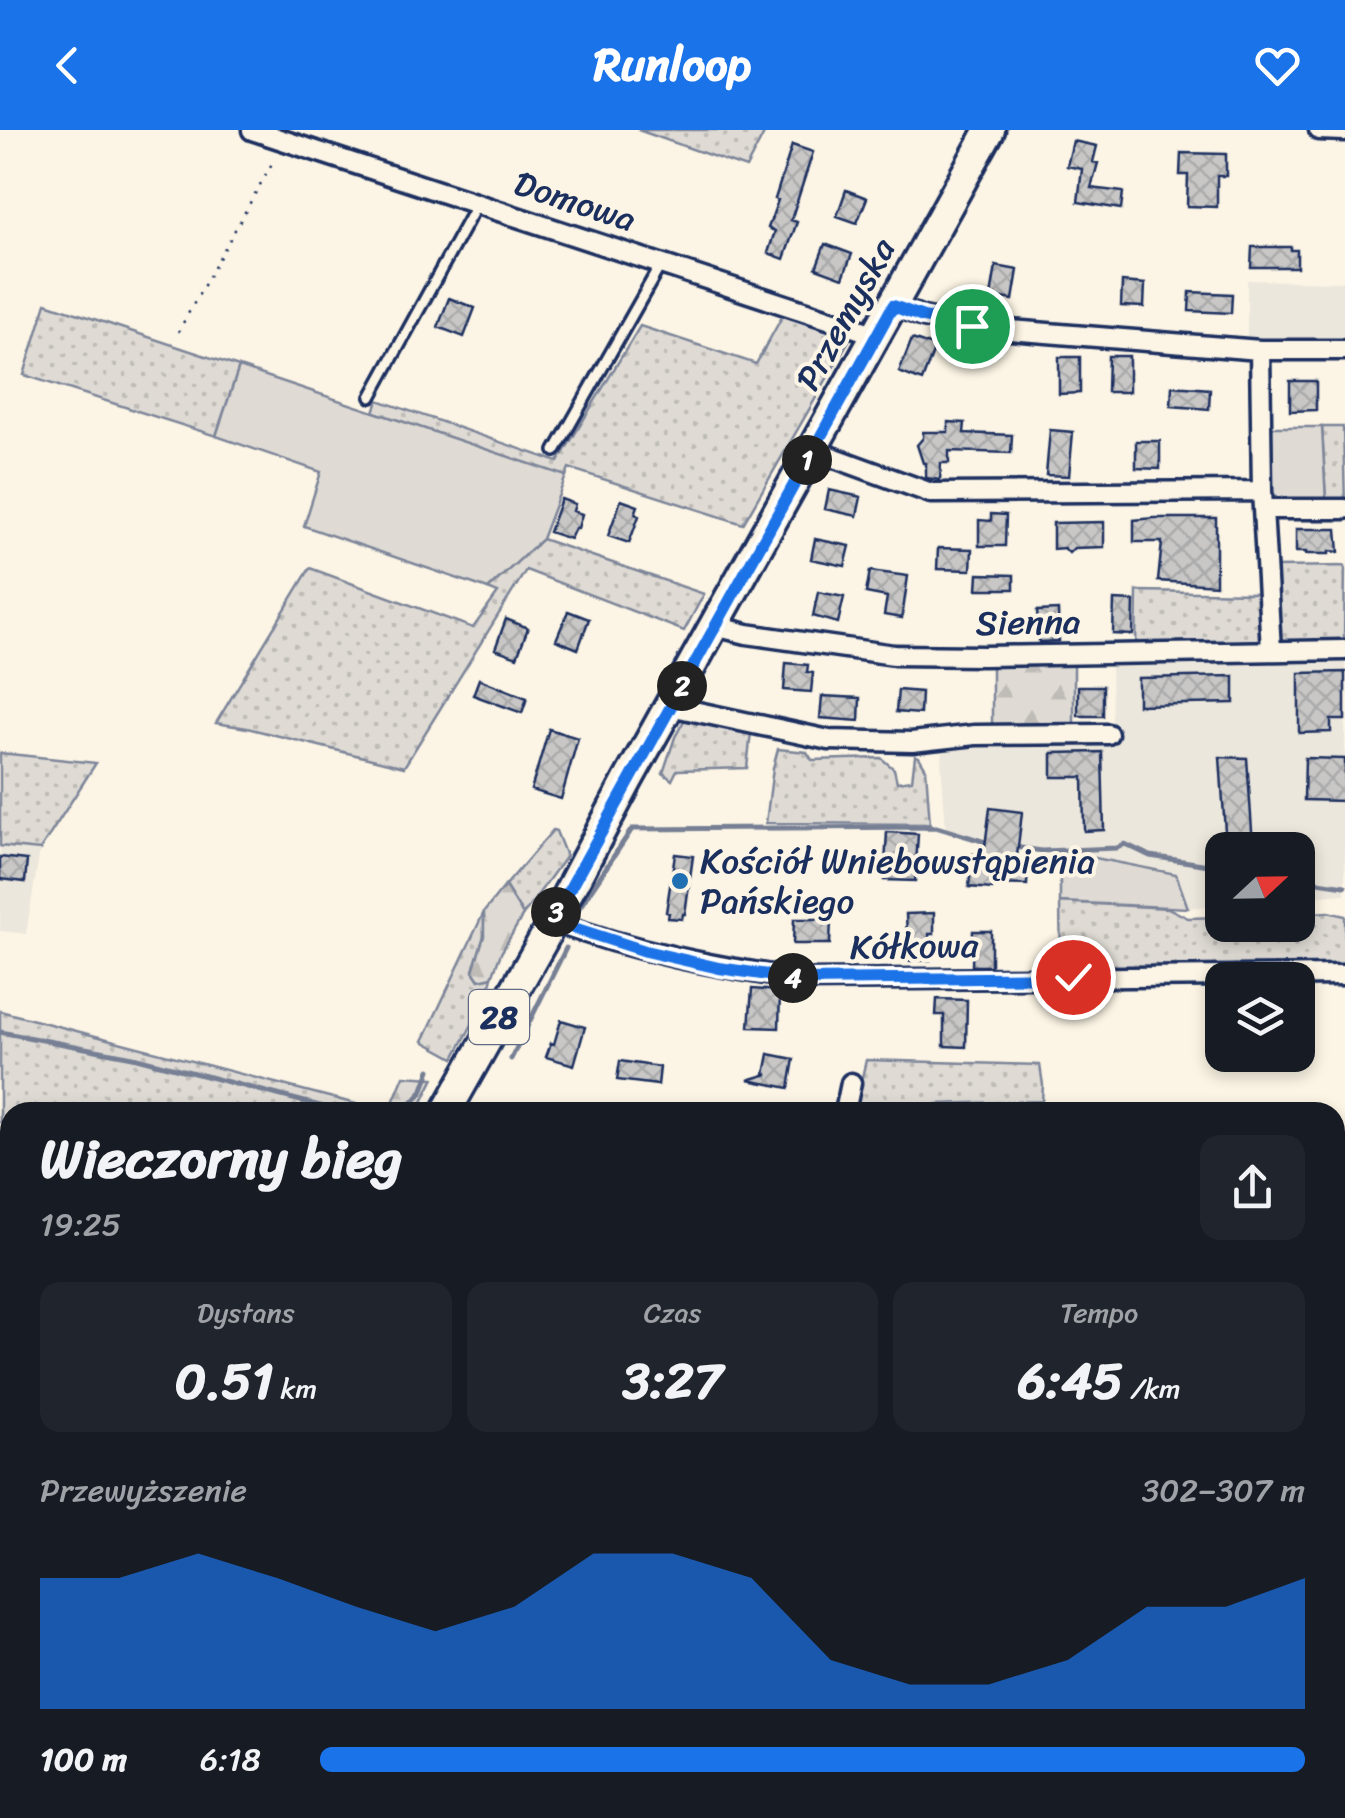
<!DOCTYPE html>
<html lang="pl">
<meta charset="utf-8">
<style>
:root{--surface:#171b24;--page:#20242c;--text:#f1f3f6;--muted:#9ea1a6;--accent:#1a73e8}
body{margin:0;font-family:Sriracha,sans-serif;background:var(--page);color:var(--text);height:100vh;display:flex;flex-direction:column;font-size:38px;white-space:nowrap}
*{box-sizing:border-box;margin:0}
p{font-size:32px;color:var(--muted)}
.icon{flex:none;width:55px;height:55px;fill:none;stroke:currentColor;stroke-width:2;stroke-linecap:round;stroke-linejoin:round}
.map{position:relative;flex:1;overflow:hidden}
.drawer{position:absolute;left:0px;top:972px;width:1345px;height:718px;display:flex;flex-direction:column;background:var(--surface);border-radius:30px 30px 0 0;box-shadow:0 5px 15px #0003}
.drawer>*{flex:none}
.needle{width:65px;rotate:68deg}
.buttons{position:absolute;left:1205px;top:702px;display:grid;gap:20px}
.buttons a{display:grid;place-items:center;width:110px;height:110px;border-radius:20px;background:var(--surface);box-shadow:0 5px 15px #0003;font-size:50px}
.pin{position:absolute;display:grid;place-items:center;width:85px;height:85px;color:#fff;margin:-42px;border:5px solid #fff;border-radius:50%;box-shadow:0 2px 10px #0007}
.km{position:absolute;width:50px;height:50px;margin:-25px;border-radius:50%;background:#222;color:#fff;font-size:28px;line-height:50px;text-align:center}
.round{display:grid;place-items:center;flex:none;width:105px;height:105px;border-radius:20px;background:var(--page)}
.summary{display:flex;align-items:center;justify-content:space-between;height:170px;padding:0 40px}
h1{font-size:55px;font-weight:700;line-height:75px}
.metrics{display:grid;grid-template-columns:repeat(3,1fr);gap:15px;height:170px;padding:10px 40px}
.metrics div{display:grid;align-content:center;border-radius:20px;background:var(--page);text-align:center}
.metrics b{font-size:50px;font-weight:700}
.metrics small{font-size:28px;font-weight:400}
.metrics p{font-size:28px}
.chart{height:280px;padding:20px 40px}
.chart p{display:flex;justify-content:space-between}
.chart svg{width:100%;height:180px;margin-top:10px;fill:var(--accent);opacity:.7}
ul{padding:0 40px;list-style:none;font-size:32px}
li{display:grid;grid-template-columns:160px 120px 1fr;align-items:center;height:75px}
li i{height:25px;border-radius:12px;background:var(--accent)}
header{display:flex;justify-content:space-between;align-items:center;height:130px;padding:0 40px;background:var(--accent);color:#fff;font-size:45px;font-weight:700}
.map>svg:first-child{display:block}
</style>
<header><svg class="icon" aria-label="back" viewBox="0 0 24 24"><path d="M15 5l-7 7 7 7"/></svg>Runloop<svg class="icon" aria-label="heart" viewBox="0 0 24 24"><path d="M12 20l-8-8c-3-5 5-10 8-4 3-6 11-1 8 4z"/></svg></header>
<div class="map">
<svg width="1345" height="1688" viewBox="0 0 1345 1688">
<defs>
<pattern id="grass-dots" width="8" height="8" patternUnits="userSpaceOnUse" patternTransform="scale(2.5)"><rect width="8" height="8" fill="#dfdbd4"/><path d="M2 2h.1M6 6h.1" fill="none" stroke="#bfbcb8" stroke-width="1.8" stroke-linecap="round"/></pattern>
<pattern id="forest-firs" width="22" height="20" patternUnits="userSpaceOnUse" patternTransform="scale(2.5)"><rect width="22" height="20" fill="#dfdbd4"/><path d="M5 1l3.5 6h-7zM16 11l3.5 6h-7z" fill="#bfbcb8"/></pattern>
<pattern id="building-cross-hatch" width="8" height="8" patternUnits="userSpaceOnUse" patternTransform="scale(2.5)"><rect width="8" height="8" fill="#c8c7c6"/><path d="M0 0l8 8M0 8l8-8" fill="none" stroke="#ababac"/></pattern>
</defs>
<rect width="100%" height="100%" fill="#fcf5e5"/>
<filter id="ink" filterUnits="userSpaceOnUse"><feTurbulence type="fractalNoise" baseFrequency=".01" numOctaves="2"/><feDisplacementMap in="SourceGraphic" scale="20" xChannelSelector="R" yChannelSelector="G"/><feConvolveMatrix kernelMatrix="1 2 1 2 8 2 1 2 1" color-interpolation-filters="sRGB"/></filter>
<g filter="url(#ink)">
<path fill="#ece7dc" d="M1247,150L1345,152V209L1247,208Z
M1111,529H1345V764L1298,768V720H1222V775L1188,778L1176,744L946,700L941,631L945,614L1112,610Z
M0,716L40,720L26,804L0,801Z"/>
<path fill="url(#grass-dots)" stroke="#7d8599" stroke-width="2.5" d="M638,0H766L746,38Z
M46,173L239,237L216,306L24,245Z
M783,185L851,207L743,394L569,338L566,346L374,282L378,270L558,332L640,196L756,234Z
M1322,297H1343L1345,372H1326Z
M542,409L704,464L684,501L526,440L404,637L247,598L216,593L310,438L473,498L498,463L488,459Z
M1345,436L1344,512H1284L1276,501V437Z
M1137,461L1257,463L1262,478L1263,514L1136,518Z
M695,588L745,596L751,602L747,638L677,640L672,650L663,643L675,607L685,589Z
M778,619L807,622L812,630L881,628L894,639L897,652L912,650L915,626L919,627L926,639L930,694L766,693L773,638Z
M0,623L96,633L40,720L0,716Z
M553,700L556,701L566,726L523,785L505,756Z
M1060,772L1168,778L1188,788L1222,787V795H1298V784L1328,782L1345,786V836L1061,839Z
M484,782V806L473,841L479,850L492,847L487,867L454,928L423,911Z
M0,881L356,974L354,982H10V993L0,992Z
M866,930L1040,935L1043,955L1042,971L937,974L935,982H854Z
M1335,1477L1345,1478V1682L1325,1680H1335Z"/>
<path fill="url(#forest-firs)" stroke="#7d8599" stroke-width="2.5" d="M1074,530V596L992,597V531Z
M505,756L523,785L501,823L492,847L479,850L473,841L484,806V782Z
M404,946L434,948L417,982H389Z
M1335,1236L1345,1238V1394L1335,1393V1288C1340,1277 1335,1250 1335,1236Z"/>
<path fill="#dfdbd4" stroke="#7d8599" stroke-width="2.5" d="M239,237L566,346L542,409L488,459L304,396L321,342L216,306Z
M1269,297H1322L1326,372L1279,371L1271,359Z
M1060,721L1176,744L1188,778L1060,772Z
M1335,1124H1345V1238L1335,1236Z"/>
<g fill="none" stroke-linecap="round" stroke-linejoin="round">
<path stroke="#767f94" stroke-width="5" d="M1015,717L1042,721L1117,718L1125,714L1150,726L1222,737
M1298,749L1345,756
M573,787L632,699L936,697L989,713
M0,902L133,927L343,982
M511,929L566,818
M404,982L422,962L430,940"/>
</g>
<path fill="url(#building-cross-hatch)" stroke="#1b2f5e" stroke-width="2.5" d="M1073,11L1097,16L1093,32L1098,33L1091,58L1123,62L1121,79L1078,72L1082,39L1067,36Z
M792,15L813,22L791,90L797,92L784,129L768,123L775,101L768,98L778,70L775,69Z
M1181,23L1226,24V46H1217V77L1187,76L1188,45H1180Z
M846,60L867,68L857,93L837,86Z
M825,114L852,124L843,148L816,138Z
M1252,117H1291V120H1297V137H1251Z
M996,136L1018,140L1013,170L991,166Z
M1122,152L1145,154L1144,177L1121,176Z
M1190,162L1232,164L1231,183L1189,181Z
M449,168L475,178L464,207L438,197Z
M912,209L935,217L922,251L899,242Z
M1108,226H1129V262H1107Z
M1059,227H1080V263L1059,264Z
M1290,251H1316V280L1290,281Z
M1172,256L1210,259L1209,279L1171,276Z
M948,292L965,293L964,303L1012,305L1011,323L949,321V333H941L940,350L926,348V333H923L917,315L923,308V302H948Z
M1050,300L1073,302L1069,346L1046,345Z
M1136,311H1160V339L1136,338Z
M829,360L861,367L857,386L825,379Z
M561,369L575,374L573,381L582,384L578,398H575L570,409L549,402Z
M621,370L638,376L635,384L639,386L629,413L608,406Z
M991,384L1006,385L1005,416H979V390L991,391Z
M1154,388H1216V455L1158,451L1162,412H1134V390Z
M1104,392V417L1074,418L1069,423L1064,418L1053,419V393Z
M1296,399H1337L1339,422L1329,421V424H1306V422H1296Z
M815,409L850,416L845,436L811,429Z
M938,418L972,419L971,440L937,439Z
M870,441L908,446L902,488L884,485L887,467L866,463Z
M978,444L1014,445V459H977Z
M818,462L844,467L838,493L813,486Z
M1114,470L1134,471L1133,505L1113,504Z
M1058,480L1059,511L1039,512L1037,481Z
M568,481L589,489L578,519L556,510Z
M506,489L528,498L517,527L495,519Z
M786,533L808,535L807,542L813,543L811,562L784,560Z
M1345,542V590H1331V602L1299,603V543Z
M1234,546V573L1138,575V548Z
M479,549L527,568L522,583L473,565Z
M1078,556H1103V586H1078Z
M898,560L921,562L920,584L896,582Z
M822,566L860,568L859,591L820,588Z
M549,599L578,608L561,669L531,660Z
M1102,622L1104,700L1084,701L1083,647H1052V623Z
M1220,627L1247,628L1253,715L1226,717Z
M1305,628L1345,629V671L1304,670Z
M990,678L1022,682L1016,735H1028L1027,755L992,754V759L969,757L972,724H984Z
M887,702L918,704L915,751L884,750Z
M675,724L693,726L685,784H683L682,789L668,788L669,783L666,782Z
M0,727L27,730L25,752L0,749Z
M934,783V804H929L930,830L908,831L906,784Z
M794,789H831L830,814H793Z
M973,801H991V836H972Z
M752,859L780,861L779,898L749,897Z
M937,869L967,870L966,917L944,916V885H936Z
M561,890L585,897L574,935L546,927L551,913L554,914Z
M769,924L794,929L789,958L748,950L768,944H765Z
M620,931L660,937L658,955L617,950Z"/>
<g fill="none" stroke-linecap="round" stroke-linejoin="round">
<g stroke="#1b2f5e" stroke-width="16">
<path id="service" d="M371,267L477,74
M555,321L661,134"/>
</g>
<g stroke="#1b2f5e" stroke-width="25">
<path id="minor" d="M252,0L877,205
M1319,0L1345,1
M893,175L923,187L972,197L1260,220H1345
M1260,220L1262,361L1271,520
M813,320L931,363L1262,361
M1263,379H1345
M715,496L747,504L894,525L983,526L1345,520
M670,576L829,610L912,612L975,605L1108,604
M552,791C634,822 717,837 803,850L1345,845
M845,982L851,953
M456,1680L493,1688
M572,1688L574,1680"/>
</g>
<g stroke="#1b2f5e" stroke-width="35">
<path id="primary" d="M446,982L542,812L628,650L990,0
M109,1688L110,1680"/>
</g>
<path stroke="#1b2f5e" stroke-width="2.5" stroke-dasharray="2.5 8" stroke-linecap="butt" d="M178,202L275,28"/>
<use href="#service" stroke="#fcf5e5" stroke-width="9"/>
<use href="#minor" stroke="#fcf5e5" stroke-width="18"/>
<use href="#primary" stroke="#fcf5e5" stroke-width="28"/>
</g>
</g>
<g fill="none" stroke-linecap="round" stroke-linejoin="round" filter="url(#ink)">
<g stroke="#fff" stroke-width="20">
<path id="route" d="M972,196L923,187L893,176L552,791L645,821L719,838L803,850L1073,847"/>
</g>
<use href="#route" stroke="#1a73e8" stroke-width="12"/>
</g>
<circle fill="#1f6fb2" stroke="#fcf5e5" stroke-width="4" cx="680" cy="751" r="10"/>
<g text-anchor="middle" stroke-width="8" stroke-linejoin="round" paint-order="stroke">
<rect fill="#fcf5e5" stroke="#5e6a86" stroke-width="2.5" x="469" y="860" width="60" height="54" rx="8"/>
<g font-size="32" font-weight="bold" fill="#1b2f5e">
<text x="499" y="898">28</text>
</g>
<g font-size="35" fill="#1b2f5e" stroke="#fcf5e5">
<text transform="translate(575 71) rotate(18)" y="12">Domowa</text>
<text transform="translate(845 184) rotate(-61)" y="12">Przemyska</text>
<text transform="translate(1028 492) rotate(-1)" y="12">Sienna</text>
<text transform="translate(914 816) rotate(-1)" y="12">Kółkowa</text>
</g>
<g font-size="35" fill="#1b2f5e" stroke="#fcf5e5" text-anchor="start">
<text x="700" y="743">Kościół Wniebowstąpienia<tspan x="700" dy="40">Pańskiego</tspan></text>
</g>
</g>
</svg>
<div class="buttons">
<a><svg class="needle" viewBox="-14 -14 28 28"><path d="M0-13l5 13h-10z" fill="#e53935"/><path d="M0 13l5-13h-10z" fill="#9ea1a6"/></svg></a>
<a><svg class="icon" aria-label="layers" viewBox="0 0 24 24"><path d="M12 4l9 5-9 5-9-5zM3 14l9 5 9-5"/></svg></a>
</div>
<div class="pin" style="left:972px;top:196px;background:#1e9e55"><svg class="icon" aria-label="arrive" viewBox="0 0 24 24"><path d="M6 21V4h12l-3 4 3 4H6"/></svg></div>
<div class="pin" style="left:1073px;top:847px;background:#d93025"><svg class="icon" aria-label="check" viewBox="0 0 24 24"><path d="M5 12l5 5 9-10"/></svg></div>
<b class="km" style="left:807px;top:330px">1</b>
<b class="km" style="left:682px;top:556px">2</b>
<b class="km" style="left:556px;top:782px">3</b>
<b class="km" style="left:793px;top:848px">4</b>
<section class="drawer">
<div class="summary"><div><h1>Wieczorny bieg</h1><p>19:25</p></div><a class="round"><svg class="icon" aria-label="share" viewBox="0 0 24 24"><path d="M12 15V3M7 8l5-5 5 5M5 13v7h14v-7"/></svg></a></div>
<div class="metrics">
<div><p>Dystans</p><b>0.51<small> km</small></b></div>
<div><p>Czas</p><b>3:27</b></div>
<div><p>Tempo</p><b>6:45<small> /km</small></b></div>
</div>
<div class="chart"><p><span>Przewyższenie</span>302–307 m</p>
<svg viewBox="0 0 160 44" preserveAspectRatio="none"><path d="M0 44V12L10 12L20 6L30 12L40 19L50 25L60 19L70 6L80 6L90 12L100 32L110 38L120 38L130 32L140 19L150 19L160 12V44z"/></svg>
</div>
<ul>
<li><b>100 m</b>6:18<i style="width:100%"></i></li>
</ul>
</section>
</div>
